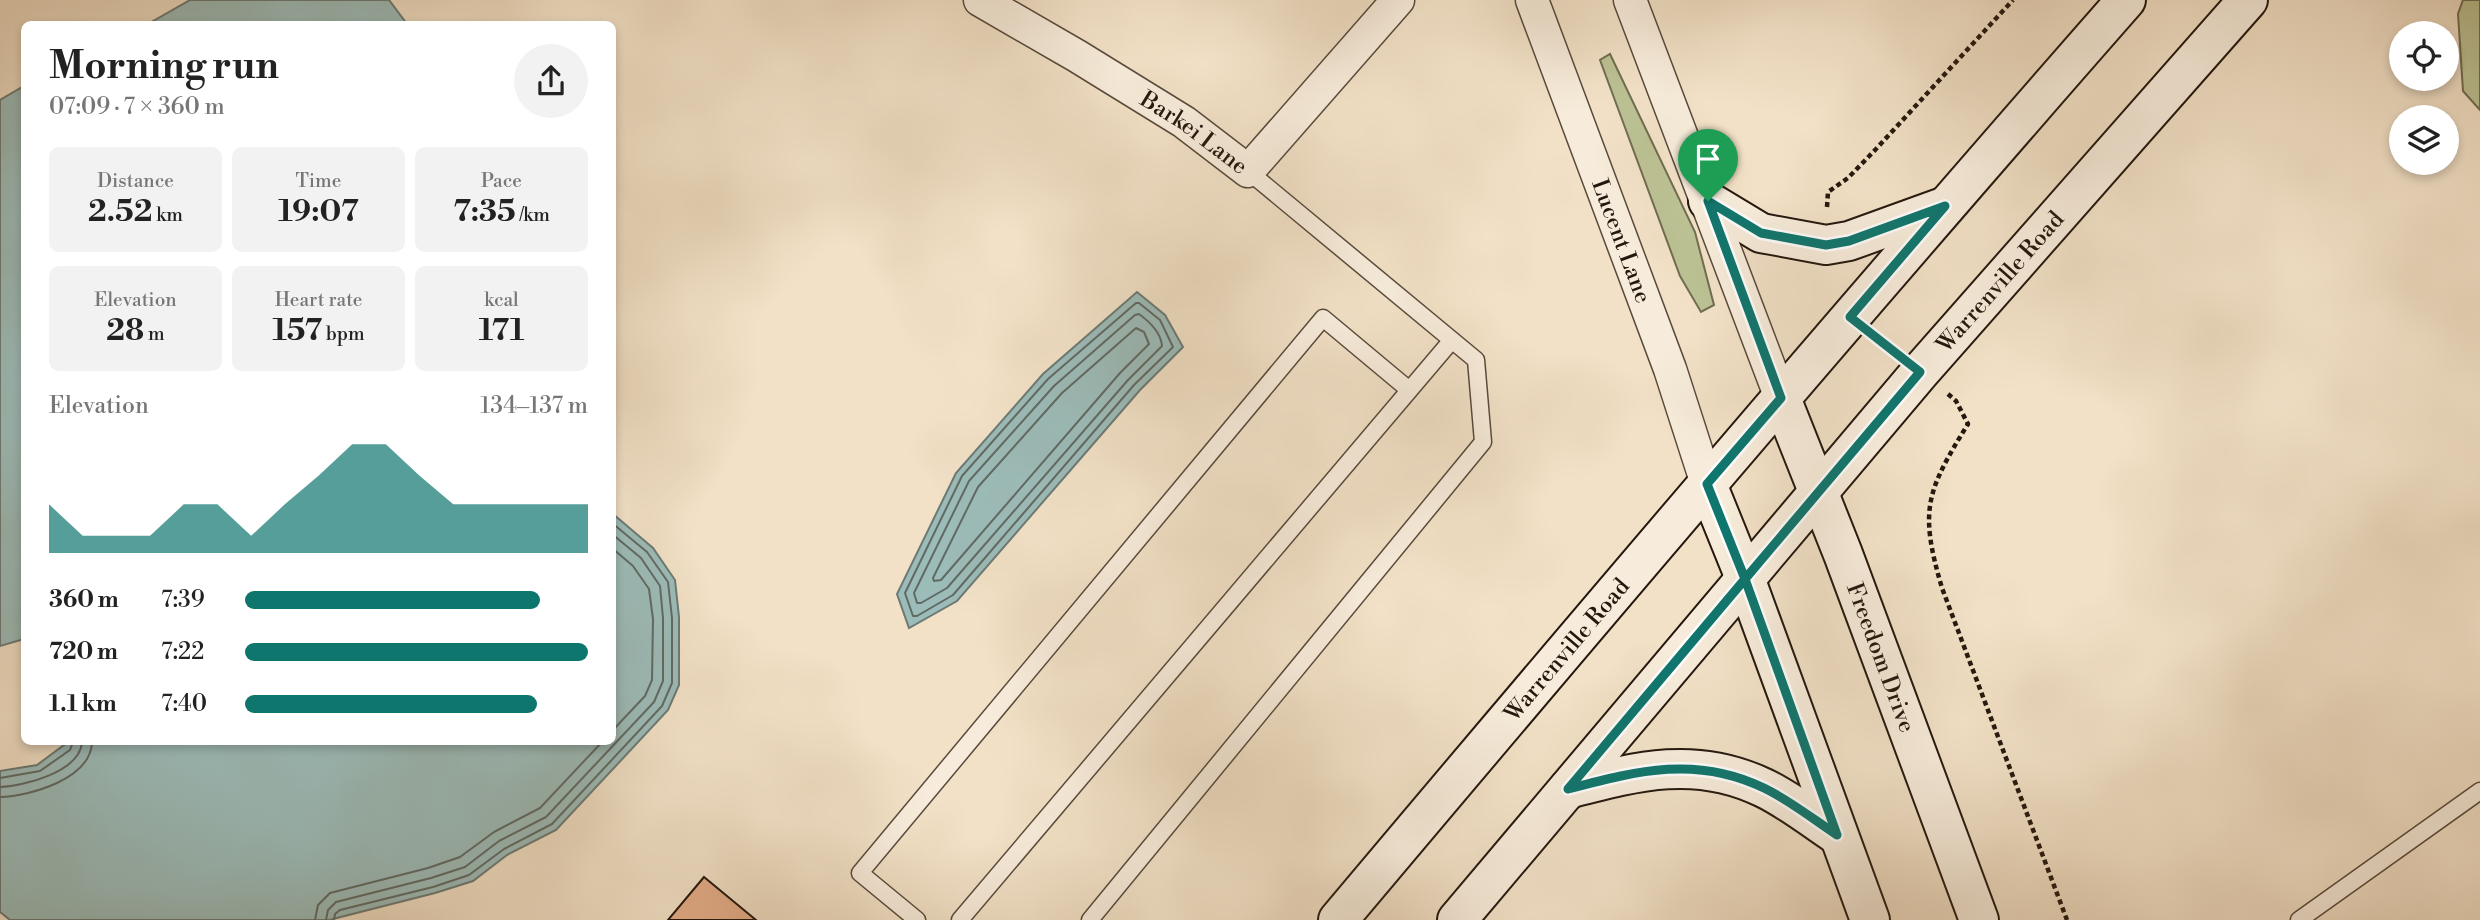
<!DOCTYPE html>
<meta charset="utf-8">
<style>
:root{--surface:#fff;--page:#f2f2f2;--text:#222;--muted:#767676;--accent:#0f766e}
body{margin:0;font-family:"Libre Bodoni",serif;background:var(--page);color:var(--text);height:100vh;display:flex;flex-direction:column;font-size:26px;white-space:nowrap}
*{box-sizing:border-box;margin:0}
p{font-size:23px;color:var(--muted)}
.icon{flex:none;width:38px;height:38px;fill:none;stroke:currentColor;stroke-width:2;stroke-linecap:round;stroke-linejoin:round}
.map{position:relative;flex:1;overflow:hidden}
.sheet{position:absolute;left:21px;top:21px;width:595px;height:724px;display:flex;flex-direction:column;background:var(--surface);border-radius:10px;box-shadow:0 4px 10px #0003}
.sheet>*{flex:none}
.controls{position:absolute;left:2389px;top:21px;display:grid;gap:14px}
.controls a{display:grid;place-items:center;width:70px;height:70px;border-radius:50%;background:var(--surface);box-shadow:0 4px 10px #0003;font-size:35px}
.pin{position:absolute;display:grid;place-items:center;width:60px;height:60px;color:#fff;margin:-72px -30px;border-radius:50% 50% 50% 0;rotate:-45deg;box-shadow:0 0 7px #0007}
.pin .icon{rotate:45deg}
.round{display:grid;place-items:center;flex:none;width:74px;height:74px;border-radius:37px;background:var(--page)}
.summary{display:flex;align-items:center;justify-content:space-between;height:119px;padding:0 28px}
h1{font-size:38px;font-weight:700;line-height:52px}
.metrics{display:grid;grid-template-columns:repeat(3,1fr);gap:10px;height:119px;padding:7px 28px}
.metrics div{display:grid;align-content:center;border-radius:10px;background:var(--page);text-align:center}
.metrics b{font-size:30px;font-weight:700}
.metrics small{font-size:19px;font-weight:400}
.metrics p{font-size:19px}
.chart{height:196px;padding:14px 28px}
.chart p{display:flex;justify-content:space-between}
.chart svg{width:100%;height:126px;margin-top:7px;fill:var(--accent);opacity:.7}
ul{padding:0 28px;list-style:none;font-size:23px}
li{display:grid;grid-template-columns:112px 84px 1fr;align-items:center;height:52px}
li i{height:18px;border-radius:9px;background:var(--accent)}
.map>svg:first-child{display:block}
</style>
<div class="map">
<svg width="2480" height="920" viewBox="0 0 2480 920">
<rect width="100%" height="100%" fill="#f2e1c7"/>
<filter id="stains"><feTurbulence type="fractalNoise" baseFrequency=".00286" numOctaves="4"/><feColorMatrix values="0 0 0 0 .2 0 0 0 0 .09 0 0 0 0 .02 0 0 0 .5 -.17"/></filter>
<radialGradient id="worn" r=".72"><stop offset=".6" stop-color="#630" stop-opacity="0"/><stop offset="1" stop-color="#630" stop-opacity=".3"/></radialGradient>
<path fill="#bcc294" stroke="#706d51" stroke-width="2" d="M2463,0H2480V110L2463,91L2458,14Z
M1610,54L1695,232L1714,305L1701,312L1680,276L1600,60Z"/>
<path fill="#9cbcb9" stroke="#6c7a75" stroke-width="2" d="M190,0H389L407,24H148Z
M24,86V639L0,646V100Z
M1137,292L1165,315L1183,347L1140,390L957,601L909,628L897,594L956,473L1043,374Z
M613,514L653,548L675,580L679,617V685L668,710L556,830L507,855L473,881L435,893L329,920H10L0,912V771L37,765L68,742H612Z"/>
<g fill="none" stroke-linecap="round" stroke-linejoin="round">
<path stroke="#606a64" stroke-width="2" d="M1136,303H1139L1160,320L1173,347L1134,385L953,595L917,616H913L905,593L962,476L1048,379Z
M1139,314C1150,322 1161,332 1162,346L1128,380L947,588L921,603H917L914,593L969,481L1054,386L1135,315Z
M1136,328L1144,332L1149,344L1120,373L941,580L934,581L933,578L978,487L1062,393Z
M612,548L633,566L649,589L653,619L652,680L645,696L612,731
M0,778L40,771L70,750L73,742
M0,787C24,786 80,772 82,742
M0,797C30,796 91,779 92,742
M315,920L318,905L330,893L428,868L460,857L494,832L540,808L602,742
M326,920L328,910L336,902L431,878L465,867L499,841L546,817L654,702L663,681V618L660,586L641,558L612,534
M334,920L335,914L340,910L433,887L469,875L504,849L552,824L662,706L672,683V618L668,582L647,552L612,523"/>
</g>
<path fill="#e3ad88" stroke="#24180e" stroke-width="2" d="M704,877L756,920H668Z"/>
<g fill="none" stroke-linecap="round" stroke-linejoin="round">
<g stroke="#584a3c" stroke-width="19">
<path id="service" d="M917,920L860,873L1323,318L1408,389
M960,920L1452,340
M1090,920L1483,442L1476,360L1248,171
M2299,920L2480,791"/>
</g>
<g stroke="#584a3c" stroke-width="35">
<g id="minor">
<path id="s1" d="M980,0L1077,56L1184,122L1248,171L1398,0"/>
<path id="s2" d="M1532,0L1670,369L1707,484"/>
<path d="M1630,0L1781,398"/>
</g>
</g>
<g stroke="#24180e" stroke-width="42">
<g id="secondary">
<path d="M1708,201L1761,233L1826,245L1849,241L1943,207"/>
<path id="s3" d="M1781,398L1843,554L1979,920"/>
<path d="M1707,484L1745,578L1870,920"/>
<path d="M1568,789C1637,771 1696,755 1764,788C1789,800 1813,819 1837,835"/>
<path id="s4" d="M1338,920C1598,611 1859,304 2126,0"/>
<path id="s5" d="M1457,920L1920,372L2248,0"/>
</g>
</g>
<path stroke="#24180e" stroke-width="4.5" stroke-dasharray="5 3.5" stroke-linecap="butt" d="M1827,207L1828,192L1848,178L1876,149L2013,0
M1948,394L1956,401L1968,424C1926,492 1919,510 1942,588L2067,920"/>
<use href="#service" stroke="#f7ecdb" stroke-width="16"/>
<use href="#minor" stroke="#f7ecdb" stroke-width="32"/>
<use href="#secondary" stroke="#f7ecdb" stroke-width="38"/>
</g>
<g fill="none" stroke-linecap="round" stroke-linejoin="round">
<g stroke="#fff" stroke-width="14">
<path id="route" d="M1708,201L1781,398L1707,484L1745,579L1568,789C1637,771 1696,755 1764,788C1789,800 1813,819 1837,835L1745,579L1920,372L1850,317L1945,206L1849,241L1826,245L1761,233L1708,201"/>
</g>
<use href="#route" stroke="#0f766e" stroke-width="9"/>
</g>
<g text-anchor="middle" stroke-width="6" stroke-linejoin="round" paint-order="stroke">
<g font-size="23" fill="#24180e" stroke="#f7ecdb">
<text dy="8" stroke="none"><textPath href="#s1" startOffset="252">Barkei Lane</textPath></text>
<text dy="8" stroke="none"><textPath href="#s2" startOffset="257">Lucent Lane</textPath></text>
<text dy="8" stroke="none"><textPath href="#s5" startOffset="838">Warrenville Road</textPath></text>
<text dy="8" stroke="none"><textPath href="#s4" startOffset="354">Warrenville Road</textPath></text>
<text dy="8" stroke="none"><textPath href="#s3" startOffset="278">Freedom Drive</textPath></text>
</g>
</g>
<rect width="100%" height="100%" filter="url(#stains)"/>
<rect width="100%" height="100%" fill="url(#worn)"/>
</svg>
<div class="controls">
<a><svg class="icon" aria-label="locate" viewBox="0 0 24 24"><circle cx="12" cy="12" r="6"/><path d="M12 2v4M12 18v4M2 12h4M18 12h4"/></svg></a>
<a><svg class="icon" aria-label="layers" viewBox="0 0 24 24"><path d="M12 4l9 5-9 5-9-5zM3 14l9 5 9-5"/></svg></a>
</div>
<div class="pin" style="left:1708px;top:201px;background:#1e9e55"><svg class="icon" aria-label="arrive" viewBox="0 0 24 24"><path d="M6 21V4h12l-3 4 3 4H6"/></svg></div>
<section class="sheet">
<div class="summary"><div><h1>Morning run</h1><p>07:09 · 7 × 360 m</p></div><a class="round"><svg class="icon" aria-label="share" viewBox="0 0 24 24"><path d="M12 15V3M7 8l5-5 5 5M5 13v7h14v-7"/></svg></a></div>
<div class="metrics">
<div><p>Distance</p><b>2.52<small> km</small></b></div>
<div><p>Time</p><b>19:07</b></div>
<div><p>Pace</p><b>7:35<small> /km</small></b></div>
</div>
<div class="metrics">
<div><p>Elevation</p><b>28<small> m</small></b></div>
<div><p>Heart rate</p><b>157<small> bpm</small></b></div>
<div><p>kcal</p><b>171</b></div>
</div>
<div class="chart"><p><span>Elevation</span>134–137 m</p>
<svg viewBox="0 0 160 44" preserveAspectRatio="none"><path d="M0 44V27L10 38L20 38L30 38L40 27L50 27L60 38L70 27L80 17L90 6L100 6L110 17L120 27L130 27L140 27L150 27L160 27V44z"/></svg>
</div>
<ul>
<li><b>360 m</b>7:39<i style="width:86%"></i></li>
<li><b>720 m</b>7:22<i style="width:100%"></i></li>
<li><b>1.1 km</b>7:40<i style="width:85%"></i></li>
</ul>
</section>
</div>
